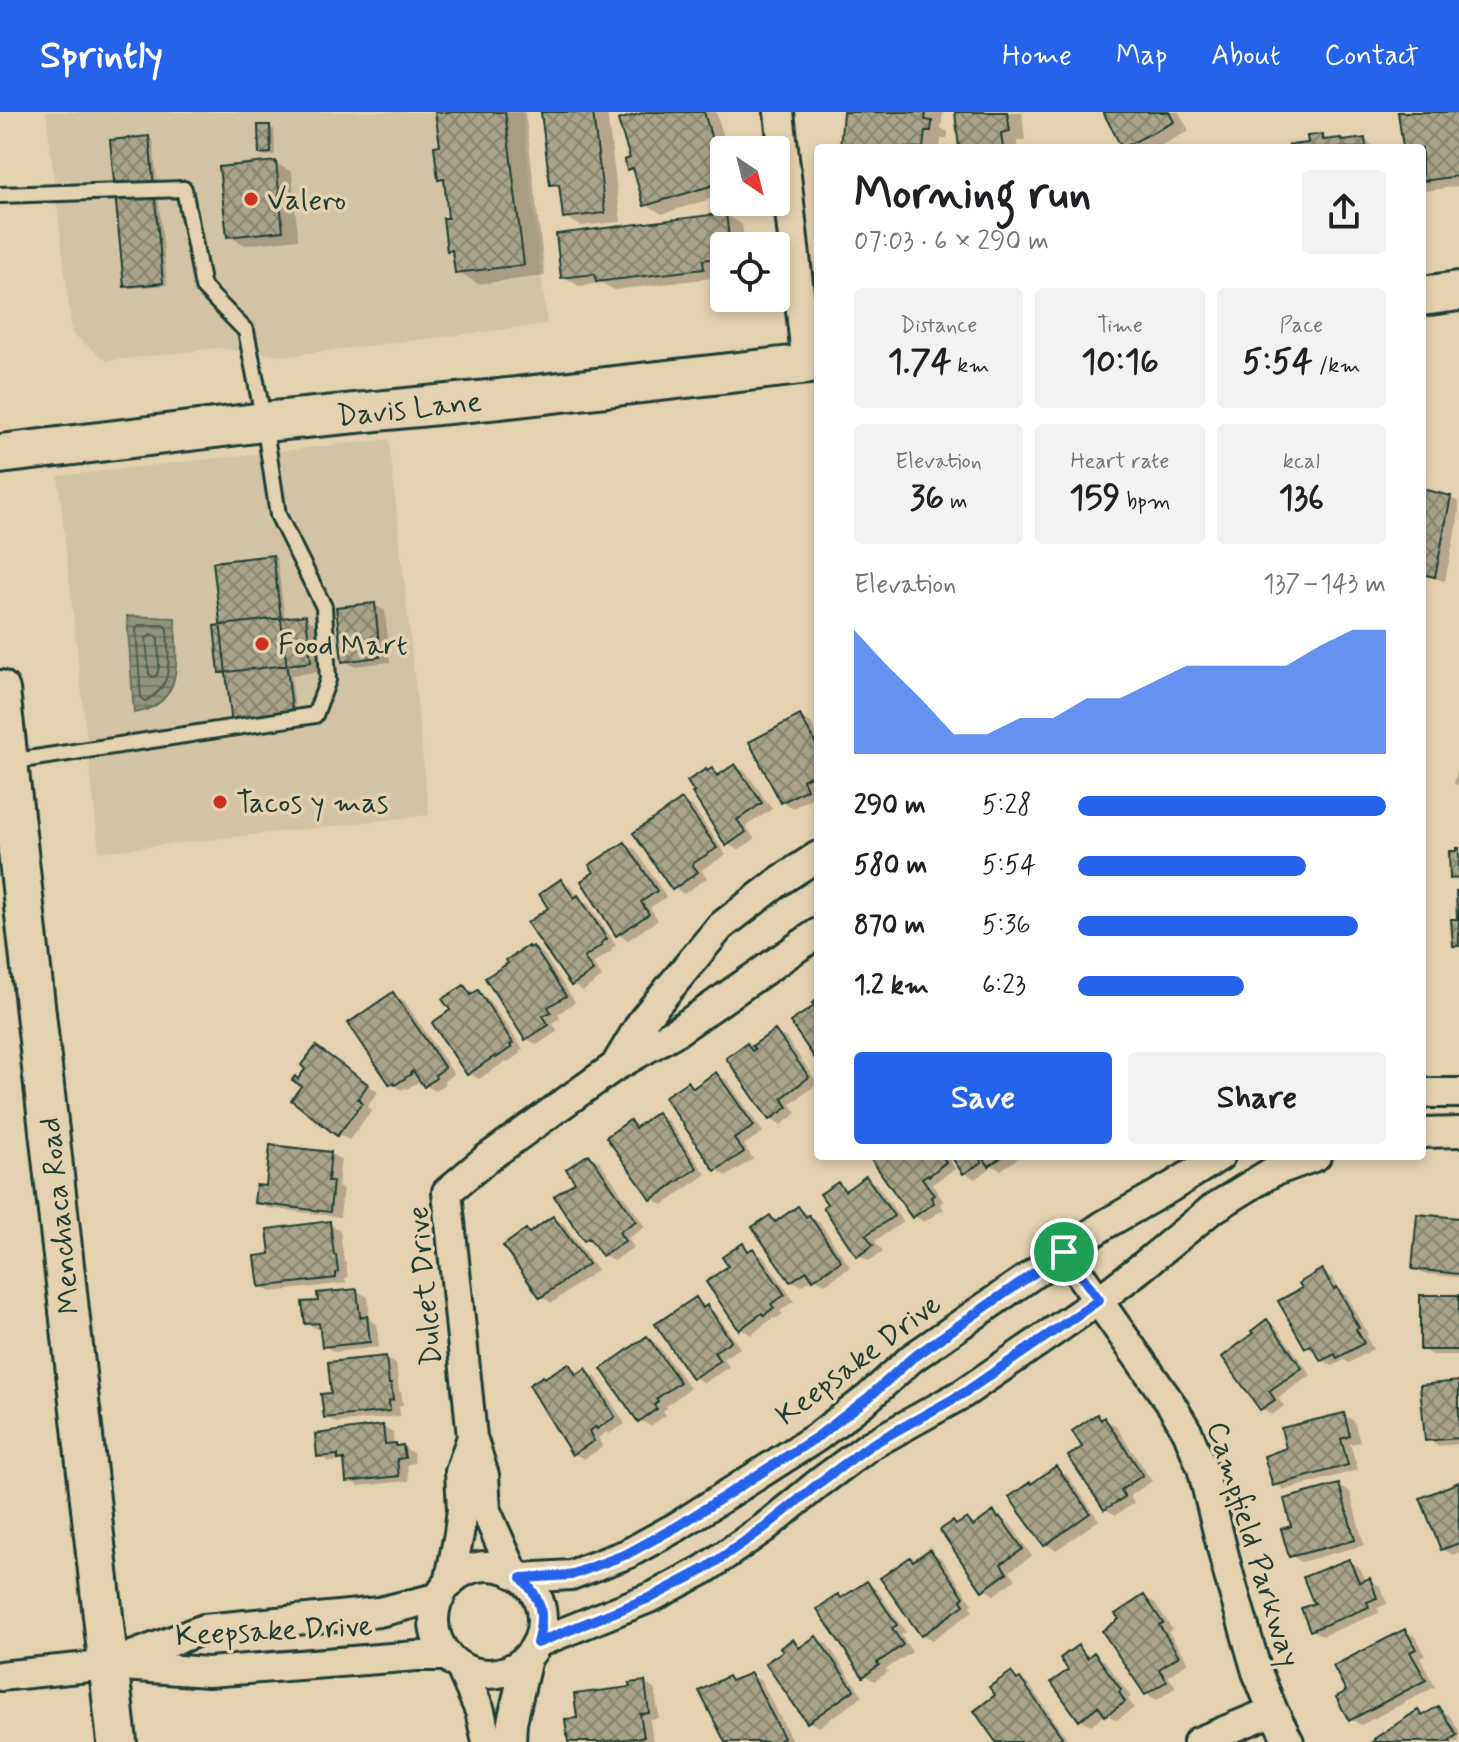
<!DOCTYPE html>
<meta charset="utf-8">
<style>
:root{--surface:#fff;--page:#f2f2f2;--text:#202124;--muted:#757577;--accent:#2563eb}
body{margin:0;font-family:Mynerve,sans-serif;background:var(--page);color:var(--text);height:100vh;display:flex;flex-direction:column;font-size:30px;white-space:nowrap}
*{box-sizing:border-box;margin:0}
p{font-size:26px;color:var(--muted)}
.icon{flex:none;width:44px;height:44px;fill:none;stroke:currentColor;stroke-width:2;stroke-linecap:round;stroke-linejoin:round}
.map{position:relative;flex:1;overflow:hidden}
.side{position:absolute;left:814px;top:32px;width:612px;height:1016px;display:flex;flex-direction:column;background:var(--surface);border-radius:8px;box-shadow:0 4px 12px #0003}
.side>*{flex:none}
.needle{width:52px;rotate:145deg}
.buttons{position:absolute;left:710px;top:24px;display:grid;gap:16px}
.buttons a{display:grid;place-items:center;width:80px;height:80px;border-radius:8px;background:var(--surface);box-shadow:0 4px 12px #0003;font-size:40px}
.pin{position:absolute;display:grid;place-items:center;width:68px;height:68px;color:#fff;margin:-34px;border:4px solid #fff;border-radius:50%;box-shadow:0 2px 8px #0007}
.round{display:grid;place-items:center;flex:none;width:84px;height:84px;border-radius:8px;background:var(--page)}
.overview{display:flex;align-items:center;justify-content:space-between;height:136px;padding:0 40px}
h1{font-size:44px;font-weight:700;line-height:60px}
.stats{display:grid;grid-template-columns:repeat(3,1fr);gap:12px;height:136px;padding:8px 40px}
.stats div{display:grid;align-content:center;border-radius:8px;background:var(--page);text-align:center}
.stats b{font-size:34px;font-weight:700}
.stats small{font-size:22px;font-weight:400}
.stats p{font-size:22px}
.chart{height:224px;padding:16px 40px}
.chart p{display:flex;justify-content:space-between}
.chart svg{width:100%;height:144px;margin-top:8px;fill:var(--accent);opacity:.7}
.primary-button{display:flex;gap:16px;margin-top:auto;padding:16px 40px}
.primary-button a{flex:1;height:92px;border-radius:8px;background:var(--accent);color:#fff;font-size:32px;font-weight:700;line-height:92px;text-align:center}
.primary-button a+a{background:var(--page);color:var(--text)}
ul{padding:0 40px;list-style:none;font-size:26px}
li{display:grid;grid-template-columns:128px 96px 1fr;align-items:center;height:60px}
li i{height:20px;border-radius:10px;background:var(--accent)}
header{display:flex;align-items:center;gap:48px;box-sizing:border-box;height:112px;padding:0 40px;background:var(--accent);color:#fff}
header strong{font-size:38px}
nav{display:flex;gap:44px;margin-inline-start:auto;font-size:28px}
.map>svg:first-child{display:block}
</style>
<header>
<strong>Sprintly</strong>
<nav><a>Home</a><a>Map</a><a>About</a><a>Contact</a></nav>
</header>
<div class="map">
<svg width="1459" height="1630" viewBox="0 0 1459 1630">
<defs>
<pattern id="water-rules" width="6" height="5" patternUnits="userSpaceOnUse" patternTransform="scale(2)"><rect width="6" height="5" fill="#91937b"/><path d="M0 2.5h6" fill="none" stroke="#767966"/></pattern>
<pattern id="building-cross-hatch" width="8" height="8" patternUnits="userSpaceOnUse" patternTransform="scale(2)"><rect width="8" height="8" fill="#a8a389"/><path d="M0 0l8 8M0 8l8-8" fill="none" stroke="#888671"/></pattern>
</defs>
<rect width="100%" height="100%" fill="#e4d1af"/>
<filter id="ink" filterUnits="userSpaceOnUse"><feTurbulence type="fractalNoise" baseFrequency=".0125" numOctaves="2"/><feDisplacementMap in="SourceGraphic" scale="16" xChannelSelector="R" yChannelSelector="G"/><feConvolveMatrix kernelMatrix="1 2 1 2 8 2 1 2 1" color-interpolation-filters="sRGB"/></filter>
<g filter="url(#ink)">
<path fill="#d2c3a4" d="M46,0H522L547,212L285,244L218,236L107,249L72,221Z
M389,327L429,703L99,740L58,364Z"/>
<path fill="url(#water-rules)" stroke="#63715f" stroke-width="2" d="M127,504L175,506C176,546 186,592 134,601Z"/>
<path fill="#0003" fill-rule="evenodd" d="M437,0H525L545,164L478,172L457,159L455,141L449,138L450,108L446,70L440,66L442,35Z
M543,0H607L621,110L581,114L565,105L561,77L552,72Z
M653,0H716L728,38H724V83L662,102L645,92L636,61L629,57Z
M845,0H943L941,16L948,20L947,27H941L940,36H842Z
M956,0H1022L1025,28L1017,29V36H961Z
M1105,0H1179L1189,19L1156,36H1125Z
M1400,0H1459V74L1426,79L1422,77V36H1405Z
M269,15L274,17L275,43L266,44L261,41Z
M1322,24L1331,29L1341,28L1345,31L1365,28L1376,36H1291L1310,32Z
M148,26L153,29L167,173L130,176L125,174Z
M275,51L292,60L298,127L245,133L229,124Z
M726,103L742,112L745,134H724V156H719L720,165L614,178L602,171L579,174L563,164Z
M1422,379L1451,386L1459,390V402L1445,469L1422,464Z
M273,445L277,447L285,508L305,506L322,515L327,559L291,563L297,615L240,623L235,620L228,564L221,560ZM296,550V554L233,561Z
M374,493L385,499L390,550L354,554L343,548Z
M800,605L811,611L818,625V671L812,674L817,683L793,696L783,690Z
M1459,651V674L1454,671Z
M735,654L746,660L772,697L746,714L755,727L738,738L728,732L712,658L721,664Z
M682,689L693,695L726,743L701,758L707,766L684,782L674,776Z
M625,732L636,738L666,785L650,796L658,808L628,828L618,822Z
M561,769L571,775L579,786L588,792L616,833L611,837L612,839L593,852L602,865L583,879L572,872L551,796Z
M533,836L543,842L575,890L558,902L560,906L552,911L558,919L537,933L527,927Z
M464,875L488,887L523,937L519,939L521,941L508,950L506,949L479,967L469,961Z
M393,883L404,889L454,962L444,969L446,972L435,979L425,973L421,968L407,977L405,976L402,978L392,972Z
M775,920L786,926L818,971L791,992L797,1001L781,1013L770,1007L747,934L760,941Z
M327,943L378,980L367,995L372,998L349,1028L338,1022L299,969Z
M717,962L727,968L763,1020L744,1033L753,1047L727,1064L717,1058L667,986L688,972L696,976Z
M657,1003L668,1009L706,1062L663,1093L653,1087L630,1010L639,1015Z
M330,1041L341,1048L338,1075L343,1077L340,1105L267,1096L256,1089L268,1076Z
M589,1044L600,1050L645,1115L628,1126L634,1135L614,1149L603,1143L597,1134L586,1128L578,1070Z
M872,1044H947L955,1057L932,1072L943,1089L940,1092L944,1097L924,1110L914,1104Z
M953,1044H1017L1018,1046L1001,1058L987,1050L991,1056L975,1067L965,1061Z
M867,1067L877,1073L903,1110L875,1129L883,1140L869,1149L859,1143L830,1093L838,1072L850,1079Z
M799,1096L820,1111L850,1155L825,1172L814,1166L802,1174L791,1168L770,1105L778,1110Z
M553,1106L564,1112L597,1158L552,1191L542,1185L526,1119L531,1122Z
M1459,1108V1165L1425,1162L1414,1156Z
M329,1112L340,1118L344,1150L346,1151L348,1166H345L346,1171L271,1180L261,1174L272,1144Z
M743,1134L764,1145L794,1189L780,1199L783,1202L775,1207L773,1206L751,1223L740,1216L730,1155Z
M1322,1160L1333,1166L1341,1180L1347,1184L1368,1222L1366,1224L1373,1237L1349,1251L1344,1248L1333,1254L1322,1248L1318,1242L1307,1235L1304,1176Z
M357,1179L368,1185L370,1208L377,1212L379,1235L335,1240L324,1234L322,1216L317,1217L307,1211L320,1190Z
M1459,1185V1243H1433L1422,1237Z
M696,1187L717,1202L740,1236L723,1246L729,1255L704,1271L694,1265Z
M1267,1210L1277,1216L1311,1263L1278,1286L1284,1294L1272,1303L1261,1297Z
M647,1226L657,1232L690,1276L666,1294L667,1296L663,1299L666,1303L650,1314L640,1308Z
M385,1246L396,1252L399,1279L401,1280L403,1293L399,1294L400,1304L336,1311L325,1305L334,1282Z
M569,1254L581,1262L586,1259L596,1265L625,1312L609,1322L607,1320L598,1326L603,1335L584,1347L573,1341L546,1268Z
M1459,1271V1332L1438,1334L1427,1327Z
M1344,1303L1354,1309L1360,1330L1350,1332L1358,1358L1285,1378L1275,1372L1289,1337Z
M1097,1304L1115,1313L1152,1369L1130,1384L1134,1391L1116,1403L1105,1397L1085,1335Z
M383,1315L393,1321L394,1333L403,1335L413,1341L415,1351L407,1352L409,1369L359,1374L348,1368L344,1349L329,1350L319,1344Z
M1056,1357L1067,1363L1099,1408L1056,1438L1045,1432L1032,1374Z
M1459,1373V1440L1453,1443L1442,1437Z
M1339,1374L1350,1380L1364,1433L1301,1450L1291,1443L1294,1416Z
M994,1402L1011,1413L1032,1444L1010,1459L1016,1467L994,1483L984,1477L953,1411L959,1414L967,1408L977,1414Z
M930,1440L941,1446L973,1492L970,1494L973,1499L932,1528L922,1522L910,1447L916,1450Z
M1348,1449L1359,1455L1365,1469L1369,1468L1380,1474L1387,1492L1377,1496L1379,1501L1322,1524L1312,1518L1316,1492Z
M867,1472L877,1478L906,1520L901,1523L912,1540L886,1557L888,1560L875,1569L864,1563L838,1484L844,1487Z
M1144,1485L1155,1491L1172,1517L1168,1520L1188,1550L1168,1564L1176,1575L1157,1588L1146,1582Z
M1405,1519L1416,1525L1425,1543L1420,1546L1435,1575L1361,1613L1351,1607L1349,1580Z
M816,1526L827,1532L863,1584L819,1615L808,1609L785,1540L793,1530L803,1536Z
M1078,1536L1091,1545L1094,1543L1105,1549L1131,1585L1128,1587L1134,1596L1117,1608L1106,1602L1091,1613L1080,1607L1071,1558Z
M1011,1562L1030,1574L1070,1630H999L998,1584Z
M750,1563L761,1569L793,1630H727L728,1566L734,1570Z
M645,1571L655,1578L659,1606L650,1608L653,1630H570L579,1608L632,1577Z
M1438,1597L1449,1603L1459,1618V1630H1376L1418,1600L1426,1604Z"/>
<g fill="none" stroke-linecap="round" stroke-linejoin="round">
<path stroke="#4d5f50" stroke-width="2" d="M140,513H164L167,517C168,548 176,573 145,589L141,586L136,517Z
M151,523L156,524L158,527L159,555L157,563L153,565L149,562L146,527Z"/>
</g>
<path fill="url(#building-cross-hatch)" stroke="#1f3d34" stroke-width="2" d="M435,0H505L524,153L455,161L452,138L447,139L443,106H448L444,67L438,68L434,34L440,33Z
M541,0H593L605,101L563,106L559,72L550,73Z
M646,0H704L724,70L644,94L633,56L627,58L624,48L630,46L618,8Z
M843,0H926L925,8L932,9L931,19H925L923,36H840Z
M955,0H1007L1010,19L1001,21L1003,36H959Z
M1103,0H1169L1174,10L1122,36Z
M1398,0H1459V64L1422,69V36H1403Z
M258,13H270L271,41L259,42Z
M1323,22V28L1341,26L1342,29L1365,26L1366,36H1289V33L1308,31L1307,24Z
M149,24L163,171L124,175L110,28Z
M276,49L283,119L227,125L219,55Z
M726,101L730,134H724V145L703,148L704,157L596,170L595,162L561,166L556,122Z
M1422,377L1451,384L1435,465L1422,462Z
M273,443L294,613L233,621L213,450Z
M375,491L380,545L342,550L336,495Z
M306,503L311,550L219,561L214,514Z
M800,603L818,636V660L803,668L807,677L781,691L749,630Z
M735,652L762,691L737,708L746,720L726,734L692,681L694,680L687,669L706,657L707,659L712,656L717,664Z
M682,687L717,736L692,752L698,760L672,778L633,721Z
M625,730L657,779L641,790L649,802L616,824L581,769L594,760L589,753Z
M1456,736H1459V766L1450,767L1449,739H1456Z
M561,767L574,786L578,783L607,827L601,831L602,833L584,846L593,859L571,874L527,811L548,796L539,782Z
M1456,779H1459V834H1453L1451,807H1457Z
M528,834L529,836L533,834L566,884L548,895L551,900L543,904L549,913L525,928L485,866L508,851L506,848Z
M464,873L471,883L478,878L513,931L510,933L512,935L496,946L495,944L467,963L432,911L450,898L442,887Z
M393,880L445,956L435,963L436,966L424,975L413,959L410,961L411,962L395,973L393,971L390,973L348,911Z
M818,887V951L790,910L814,894L812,891Z
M775,918L809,965L782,986L788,995L769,1008L726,946L747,931L752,939L755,937L752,934Z
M316,934L368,972L358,987L362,991L337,1024L291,988L301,974L292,968L295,964L298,967L305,957L301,953Z
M716,960L754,1014L734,1027L744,1040L715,1059L664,985L688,969L693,976Z
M657,1000L697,1056L651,1088L606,1025L630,1008L635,1016Z
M270,1033L331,1040L328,1069H333L330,1100L254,1091L256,1073L266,1074Z
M589,1042L636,1109L619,1120L625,1129L602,1144L589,1126L584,1129L554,1084L575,1070L566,1057Z
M869,1044H942L946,1050L929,1064L928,1062L922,1066L934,1083L931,1085L934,1091L912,1106Z
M951,1044H1003L989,1054L983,1046L980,1048L982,1050L963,1062Z
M866,1064L894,1104L866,1123L873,1133L857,1145L823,1095L827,1092L820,1082L838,1070L845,1079Z
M798,1094L806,1105L809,1103L841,1149L813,1168L807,1159L790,1170L752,1115L770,1103L775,1110Z
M1417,1102L1459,1106V1162L1412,1157Z
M553,1104L588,1152L540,1186L503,1134L526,1117L529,1121Z
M330,1109L334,1143H336L338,1160L336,1161V1166L259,1175L255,1144L270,1142L267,1117Z
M743,1131L748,1139L753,1136L785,1183L771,1192L774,1196L764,1203L762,1201L739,1218L706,1170L728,1154L722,1145Z
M1322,1157L1334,1177L1337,1175L1352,1201L1351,1202L1359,1216L1356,1217L1364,1231L1337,1246L1335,1242L1321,1249L1311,1233L1305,1236L1278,1189L1302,1176L1299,1171Z
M357,1177L360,1205L367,1204L370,1230L322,1235L319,1211L305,1212L302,1190L318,1189L317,1181Z
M1420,1183H1459V1238H1420Z
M696,1185L703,1196L707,1193L731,1229L714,1240L720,1249L692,1267L655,1212Z
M1267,1207L1302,1256L1269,1279L1275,1288L1260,1298L1222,1245L1253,1221L1251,1219Z
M647,1224L680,1270L656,1287L658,1289L654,1293L657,1297L638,1310L601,1257Z
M386,1244L389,1272H391L393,1288L389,1289L390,1299L324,1306L321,1282L331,1281L328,1250Z
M569,1251L576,1263L586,1256L615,1305L597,1317L596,1315L589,1319L594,1329L572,1343L529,1273L543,1264L544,1266Z
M1459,1269V1326L1425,1329L1420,1273Z
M1344,1301L1350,1324L1341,1327L1348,1353L1273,1374L1264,1344L1286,1336L1281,1316Z
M1097,1302L1101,1308L1104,1305L1143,1363L1121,1378L1125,1385L1104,1398L1068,1344L1082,1335L1072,1319Z
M383,1313L385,1332L396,1331V1334L403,1333L405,1346L397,1347L399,1364L346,1370L344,1347L338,1348V1343L317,1345L315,1322Z
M1056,1354L1090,1401L1044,1434L1009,1385L1030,1370L1031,1372Z
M1459,1370V1431L1441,1438L1420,1386Z
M1339,1372L1355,1428L1289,1445L1281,1417L1291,1414L1284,1387Z
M994,1399L998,1406L1000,1405L1023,1437L1001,1452L1007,1461L982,1479L940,1418L953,1409L956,1413L967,1406L973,1414Z
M930,1437L964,1485L961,1488L964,1493L921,1524L880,1466L910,1445L913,1449Z
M1349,1447L1359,1470L1370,1466L1377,1486L1367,1490L1369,1495L1310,1519L1301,1496L1315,1491L1313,1490L1303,1465Z
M867,1469L897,1513L892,1516L903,1533L877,1551L879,1553L863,1565L817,1497L838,1482L841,1486Z
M1144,1483L1163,1511L1159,1513L1179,1544L1159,1557L1167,1569L1145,1583L1102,1519L1119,1507L1115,1502Z
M1405,1517L1416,1537L1410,1540L1426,1568L1349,1609L1336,1585L1346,1579L1333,1554Z
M816,1524L854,1578L807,1611L765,1551L783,1539L780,1536L793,1527L799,1536Z
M1078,1533L1087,1546L1094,1540L1121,1578L1119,1580L1125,1590L1105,1604L1098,1594L1079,1609L1051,1570L1068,1558L1060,1546Z
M1011,1560L1017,1568L1020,1566L1062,1625L1054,1630H996L974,1599L995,1583L989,1575Z
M751,1561L784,1626L776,1630H725L699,1579L728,1564L731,1569Z
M645,1569L649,1601L640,1602L644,1625L600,1630H568L565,1607L577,1606L574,1582L630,1575L629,1571Z
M1438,1594L1457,1623L1450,1628L1451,1630H1372L1375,1628L1374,1627L1418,1598L1422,1604Z"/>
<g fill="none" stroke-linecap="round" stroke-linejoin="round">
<g stroke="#1f3d34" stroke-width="20">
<path id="lane" d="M0,83L184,77L203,175L246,219L264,310L278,403L324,495L328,568L315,603L9,650"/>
</g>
<g stroke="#1f3d34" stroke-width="34">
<path id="street" d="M779,0L807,253
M617,951L643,908L720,815L781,768L818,744
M1422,981H1459
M1422,1021L1459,1020
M1064,1140L1171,1292L1188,1321L1202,1356L1228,1460L1257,1560L1273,1599L1289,1630
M434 1508a54 54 0 1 1 108 0a54 54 0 1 1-108 0Z
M514,1462L486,1399L484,1363L472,1325L447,1080L486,1047L614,955L677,919L818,821
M522,1466L571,1463L627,1442L678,1414L817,1325L868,1286L912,1246L1104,1113L1171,1075L1220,1044
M449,1472L459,1422L462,1397L460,1360L472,1325
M537,1531L654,1484L705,1457L764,1416L819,1371L869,1334L964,1281L1099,1188L1143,1154L1211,1098L1272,1060L1316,1044
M116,1550L204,1517L379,1500L440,1485
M461,1556L480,1599L487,1630
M0,1564L108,1553L208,1560L417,1544H447
M511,1630L512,1610L527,1546
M1198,1630L1273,1599"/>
</g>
<g stroke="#1f3d34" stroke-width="44">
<path id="secondary" d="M1422,184L1459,179
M0,342L264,310L499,287L818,251
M0,578L117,1630"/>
</g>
<use href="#lane" stroke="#e4d1af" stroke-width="14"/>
<use href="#street" stroke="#e4d1af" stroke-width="28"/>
<use href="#secondary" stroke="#e4d1af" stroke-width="38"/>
</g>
</g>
<g fill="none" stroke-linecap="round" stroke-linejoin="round" filter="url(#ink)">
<g stroke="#fff" stroke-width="16">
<path id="route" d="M1064,1140L1099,1188L964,1281L869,1334L819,1371L764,1416L705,1457L654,1484L537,1531C545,1502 542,1488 522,1466L571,1463L627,1442L678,1414L817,1325L868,1286L912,1246Z"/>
</g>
<use href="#route" stroke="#2563eb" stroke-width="10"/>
</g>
<g fill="#c8321e" stroke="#e4d1af" stroke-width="3">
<circle cx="251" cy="87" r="8"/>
<circle cx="262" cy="532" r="8"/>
<circle cx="220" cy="690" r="8"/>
</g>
<g text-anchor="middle" stroke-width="7" stroke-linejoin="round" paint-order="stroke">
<g font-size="30" fill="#1f3d34" stroke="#e4d1af" text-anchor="start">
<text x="267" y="97">Valero</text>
<text x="278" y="542">Food Mart</text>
<text x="236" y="700">Tacos y mas</text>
</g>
<g font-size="30" fill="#1f3d34" stroke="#e4d1af">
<text transform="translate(409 296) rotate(-6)" y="10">Davis Lane</text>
<text transform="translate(59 1104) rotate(-96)" y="10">Menchaca Road</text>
<text transform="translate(424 1174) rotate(-95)" y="10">Dulcet Drive</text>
<text transform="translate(858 1247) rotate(-37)" y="10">Keepsake Drive</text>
<text transform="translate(1254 1432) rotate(73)" y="10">Campfield Parkway</text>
<text transform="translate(274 1518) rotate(-3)" y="10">Keepsake Drive</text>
</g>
</g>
</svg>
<div class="buttons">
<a><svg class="needle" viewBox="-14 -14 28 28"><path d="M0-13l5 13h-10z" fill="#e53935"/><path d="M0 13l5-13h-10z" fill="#757577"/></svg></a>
<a><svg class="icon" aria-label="locate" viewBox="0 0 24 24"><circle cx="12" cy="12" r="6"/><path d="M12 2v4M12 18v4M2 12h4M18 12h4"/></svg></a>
</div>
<div class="pin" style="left:1064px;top:1140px;background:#1e9e55"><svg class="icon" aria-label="arrive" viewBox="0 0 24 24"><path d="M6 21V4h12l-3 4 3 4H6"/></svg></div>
<section class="side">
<div class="overview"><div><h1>Morning run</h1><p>07:03 · 6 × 290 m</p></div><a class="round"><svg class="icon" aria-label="share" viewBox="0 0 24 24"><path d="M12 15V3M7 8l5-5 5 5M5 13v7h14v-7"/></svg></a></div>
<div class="stats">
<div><p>Distance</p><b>1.74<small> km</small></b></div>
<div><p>Time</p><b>10:16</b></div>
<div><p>Pace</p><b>5:54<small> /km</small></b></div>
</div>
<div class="stats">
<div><p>Elevation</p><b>36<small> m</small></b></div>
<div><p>Heart rate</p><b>159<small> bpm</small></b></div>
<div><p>kcal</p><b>136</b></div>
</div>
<div class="chart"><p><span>Elevation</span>137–143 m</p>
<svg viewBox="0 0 160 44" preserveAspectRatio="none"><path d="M0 44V6L10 17L20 27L30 38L40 38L50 33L60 33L70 27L80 27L90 22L100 17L110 17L120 17L130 17L140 11L150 6L160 6V44z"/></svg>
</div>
<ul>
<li><b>290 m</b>5:28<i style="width:100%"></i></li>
<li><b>580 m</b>5:54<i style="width:74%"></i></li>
<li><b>870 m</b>5:36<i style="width:91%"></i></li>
<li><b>1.2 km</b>6:23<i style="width:54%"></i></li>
</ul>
<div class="primary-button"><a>Save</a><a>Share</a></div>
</section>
</div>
